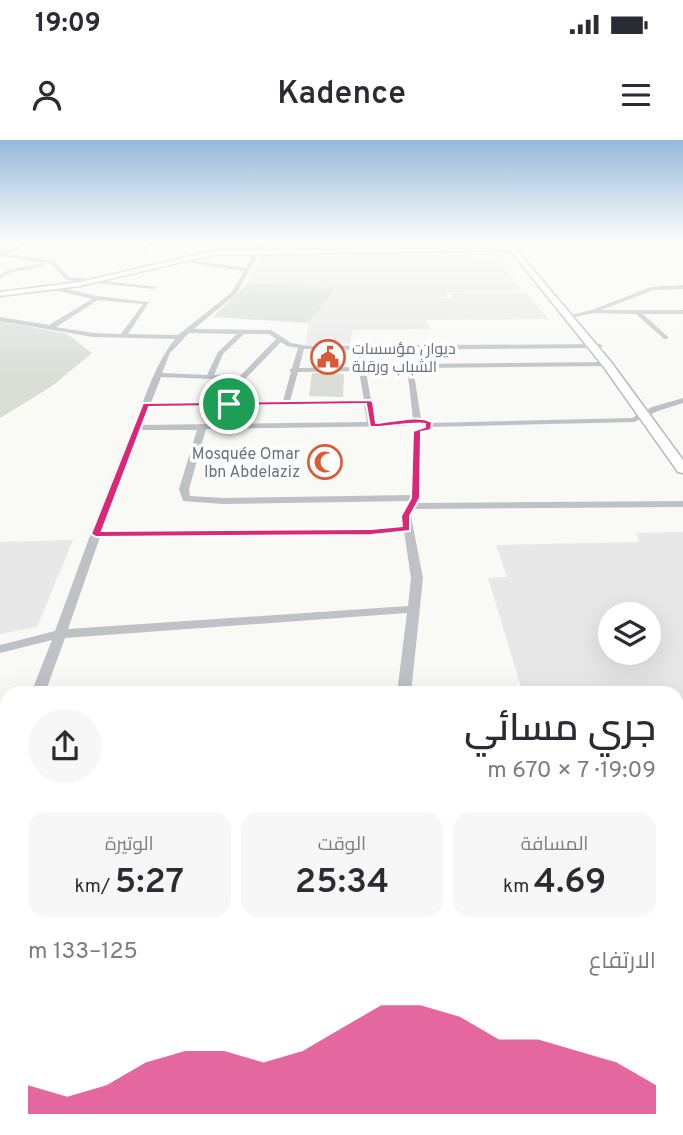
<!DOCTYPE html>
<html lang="ar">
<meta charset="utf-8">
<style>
:root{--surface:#fff;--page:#f7f7f7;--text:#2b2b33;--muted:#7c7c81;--accent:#db2777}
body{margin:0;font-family:Overpass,Cairo,sans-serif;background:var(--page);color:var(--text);direction:rtl;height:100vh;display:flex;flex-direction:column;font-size:26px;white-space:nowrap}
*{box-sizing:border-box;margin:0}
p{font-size:23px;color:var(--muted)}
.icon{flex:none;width:38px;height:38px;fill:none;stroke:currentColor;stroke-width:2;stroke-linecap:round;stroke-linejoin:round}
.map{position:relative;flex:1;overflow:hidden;direction:ltr}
.sheet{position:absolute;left:0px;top:546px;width:684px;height:450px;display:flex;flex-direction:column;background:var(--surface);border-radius:21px 21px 0 0;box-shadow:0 7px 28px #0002;direction:rtl}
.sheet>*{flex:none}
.buttons{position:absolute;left:598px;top:462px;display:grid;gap:14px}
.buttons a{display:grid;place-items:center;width:63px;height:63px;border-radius:50%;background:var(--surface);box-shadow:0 7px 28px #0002;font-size:35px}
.pin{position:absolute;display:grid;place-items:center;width:60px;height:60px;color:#fff;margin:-30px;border:4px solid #fff;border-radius:50%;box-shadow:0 2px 7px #0007}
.round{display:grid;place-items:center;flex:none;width:74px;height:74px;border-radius:37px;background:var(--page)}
.overview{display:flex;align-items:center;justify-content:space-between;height:119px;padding:0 28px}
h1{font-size:38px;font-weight:600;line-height:52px}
.metrics{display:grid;grid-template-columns:repeat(3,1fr);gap:10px;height:119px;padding:7px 28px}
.metrics div{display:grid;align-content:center;border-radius:18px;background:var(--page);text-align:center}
.metrics b{font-size:35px;font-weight:600}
.metrics small{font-size:19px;font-weight:400}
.metrics p{font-size:19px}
.chart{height:196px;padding:14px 28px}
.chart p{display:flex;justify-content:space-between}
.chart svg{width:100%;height:126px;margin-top:7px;fill:var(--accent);opacity:.7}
.status{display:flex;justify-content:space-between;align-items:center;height:49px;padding:0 35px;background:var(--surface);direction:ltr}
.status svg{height:19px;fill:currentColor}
header{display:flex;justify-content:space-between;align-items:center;height:91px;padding:0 28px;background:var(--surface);font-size:32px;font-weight:600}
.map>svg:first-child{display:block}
</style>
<div class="status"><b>19:09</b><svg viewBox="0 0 49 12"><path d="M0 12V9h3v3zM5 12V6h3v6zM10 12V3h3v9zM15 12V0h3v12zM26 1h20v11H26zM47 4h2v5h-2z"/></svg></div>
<header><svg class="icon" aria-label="menu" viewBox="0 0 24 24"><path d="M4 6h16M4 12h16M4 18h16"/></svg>Kadence<svg class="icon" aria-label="person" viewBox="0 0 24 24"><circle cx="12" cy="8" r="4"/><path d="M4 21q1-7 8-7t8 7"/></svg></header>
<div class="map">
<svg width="683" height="995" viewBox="0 0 683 995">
<rect width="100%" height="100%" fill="#f9f9f6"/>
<path fill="#e7e8e7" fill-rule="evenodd" d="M464,111L469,119H499L522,151L447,152L448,157L417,158H452V153H527L548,179L426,180L430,189L352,190L350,203L306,206L308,183L335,148L248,143L262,114Z
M683,392V595H677V553H523L488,438L507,437L496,405L640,402L636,393ZM611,474H649V513H611Z
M73,400L37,487L0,494V402Z"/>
<path fill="#d9ddd6" d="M248,143L336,148L308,183L213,177Z
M0,181L67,194L92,213L52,246L0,278Z
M312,233L344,234L343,257L309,256Z"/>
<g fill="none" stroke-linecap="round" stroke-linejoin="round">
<g stroke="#b3b8bd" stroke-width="3">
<path id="secondary" d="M514,107L611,222L683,320V333L678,332L603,226L510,110L212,115L80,146L0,156V152L80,142L212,111Z"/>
</g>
<path fill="#bec2c6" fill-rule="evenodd" d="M32,100H39L6,114L54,121L69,137L157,147L154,149L67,140L50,123L0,116V113Z
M154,100H160L147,110H143V108Z
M175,100L213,102L226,112L222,113L212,104Z
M261,100H266L236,154L194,189L271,190L291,203L309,206L600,204L603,206L600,208L362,210L371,260L374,262L372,264L376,282H406V286L206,289L189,349L190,356L223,358L411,355L413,291L417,289L421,291V358L418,363L683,361V367L415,369L411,376L423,438L411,553H397L407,473L65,498L45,553H31L52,500L0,513V505L55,491C81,421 106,349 136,280C147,252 156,223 175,199L93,197L0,181V177L49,185L92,159L52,149L54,146L97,156L149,162L128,194L178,195L232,152L244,131L181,121L179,118L246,128ZM98,160L143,164L121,194L93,193L56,187ZM189,193L237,194L218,212L207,235L162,233L170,213ZM244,194H269L276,199L240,236L214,235L223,214ZM281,202L287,206L298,208L292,228L289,230L291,232L283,261H234L245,239ZM304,209L355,210L358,227L299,228ZM359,231L364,260L290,261L298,232ZM161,237L237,240L226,262L151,263ZM364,264L367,282L141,285L149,267ZM139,290H197L179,349L183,361L223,364L410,361L401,376L403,385L371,389L102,391ZM404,391L411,438L408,466L68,489L100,397L371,395Z
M683,104V106L520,107L522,106Z
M43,123L45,126L12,132L0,139V135L8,130Z
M683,145V149L654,150L601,170H683V174H643L668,197V199H664L636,174L594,173L569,178L566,176L592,170L651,147Z
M406,218H410L412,224L607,222L611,224L607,226L413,228L421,279L417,281L413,279Z
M683,258V263L658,271L634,282L430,287L426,285L430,283L632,278L652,267Z
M7,631V655L5,658L0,660V636L2,633Z
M0,686H7V700H0Z
M84,989H106L104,995H82Z
M376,989H398V995H376Z
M503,989H525L526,995H504Z"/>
<use href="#secondary" fill="#fff" fill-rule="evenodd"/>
</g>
<linearGradient id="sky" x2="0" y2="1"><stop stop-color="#95badb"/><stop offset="0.42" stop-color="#fcfcfb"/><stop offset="1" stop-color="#fcfcfb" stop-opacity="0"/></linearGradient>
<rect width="683" height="240" fill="url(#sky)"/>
<path fill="#db2777" stroke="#fff" stroke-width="2" fill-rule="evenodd" d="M370,260L373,262L376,283C394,282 417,274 432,282L431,290L421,292L420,358L410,376V391L371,395L96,397L91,394L143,263ZM366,264L370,287C385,288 415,281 425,284V287L413,291L411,358L401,376L402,386L371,389L102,391L149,267Z"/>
<defs>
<g id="civic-ring" transform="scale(1.75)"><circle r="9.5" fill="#fff" stroke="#db5934" stroke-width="1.5"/><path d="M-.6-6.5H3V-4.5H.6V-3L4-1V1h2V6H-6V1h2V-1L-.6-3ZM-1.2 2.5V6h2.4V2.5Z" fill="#db5934"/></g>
<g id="mosque-ring" transform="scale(1.75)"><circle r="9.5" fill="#fff" stroke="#db5934" stroke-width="1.5"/><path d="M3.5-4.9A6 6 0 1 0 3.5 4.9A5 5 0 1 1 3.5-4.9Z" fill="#db5934"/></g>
</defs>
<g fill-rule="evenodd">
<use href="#civic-ring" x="328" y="217"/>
<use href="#mosque-ring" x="325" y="322"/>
</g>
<g text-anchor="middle" stroke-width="7" stroke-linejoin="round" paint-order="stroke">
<g font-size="16" fill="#657480" stroke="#fff" text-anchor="start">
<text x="352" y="214">ديوان مؤسسات<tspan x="352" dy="18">الشباب ورقلة</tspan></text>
<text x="300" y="319" text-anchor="end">Mosquée Omar<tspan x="300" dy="18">Ibn Abdelaziz</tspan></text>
</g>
</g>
</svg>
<div class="buttons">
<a><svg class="icon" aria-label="layers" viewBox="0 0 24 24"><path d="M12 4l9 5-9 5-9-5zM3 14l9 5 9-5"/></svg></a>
</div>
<div class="pin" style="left:229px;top:264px;background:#1e9e55"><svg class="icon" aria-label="arrive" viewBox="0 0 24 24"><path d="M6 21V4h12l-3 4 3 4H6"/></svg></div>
<section class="sheet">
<div class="overview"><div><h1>جري مسائي</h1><p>19:09 · 7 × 670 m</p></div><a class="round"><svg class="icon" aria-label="share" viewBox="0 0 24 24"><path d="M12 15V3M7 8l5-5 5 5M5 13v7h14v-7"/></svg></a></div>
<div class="metrics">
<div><p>المسافة</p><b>4.69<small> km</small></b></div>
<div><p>الوقت</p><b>25:34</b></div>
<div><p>الوتيرة</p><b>5:27<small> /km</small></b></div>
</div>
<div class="chart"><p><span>الارتفاع</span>125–133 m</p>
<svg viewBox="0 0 160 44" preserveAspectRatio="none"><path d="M0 44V34L10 38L20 34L30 26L40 22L50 22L60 26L70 22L80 14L90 6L100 6L110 10L120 18L130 18L140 22L150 26L160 34V44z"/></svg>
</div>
</section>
</div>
